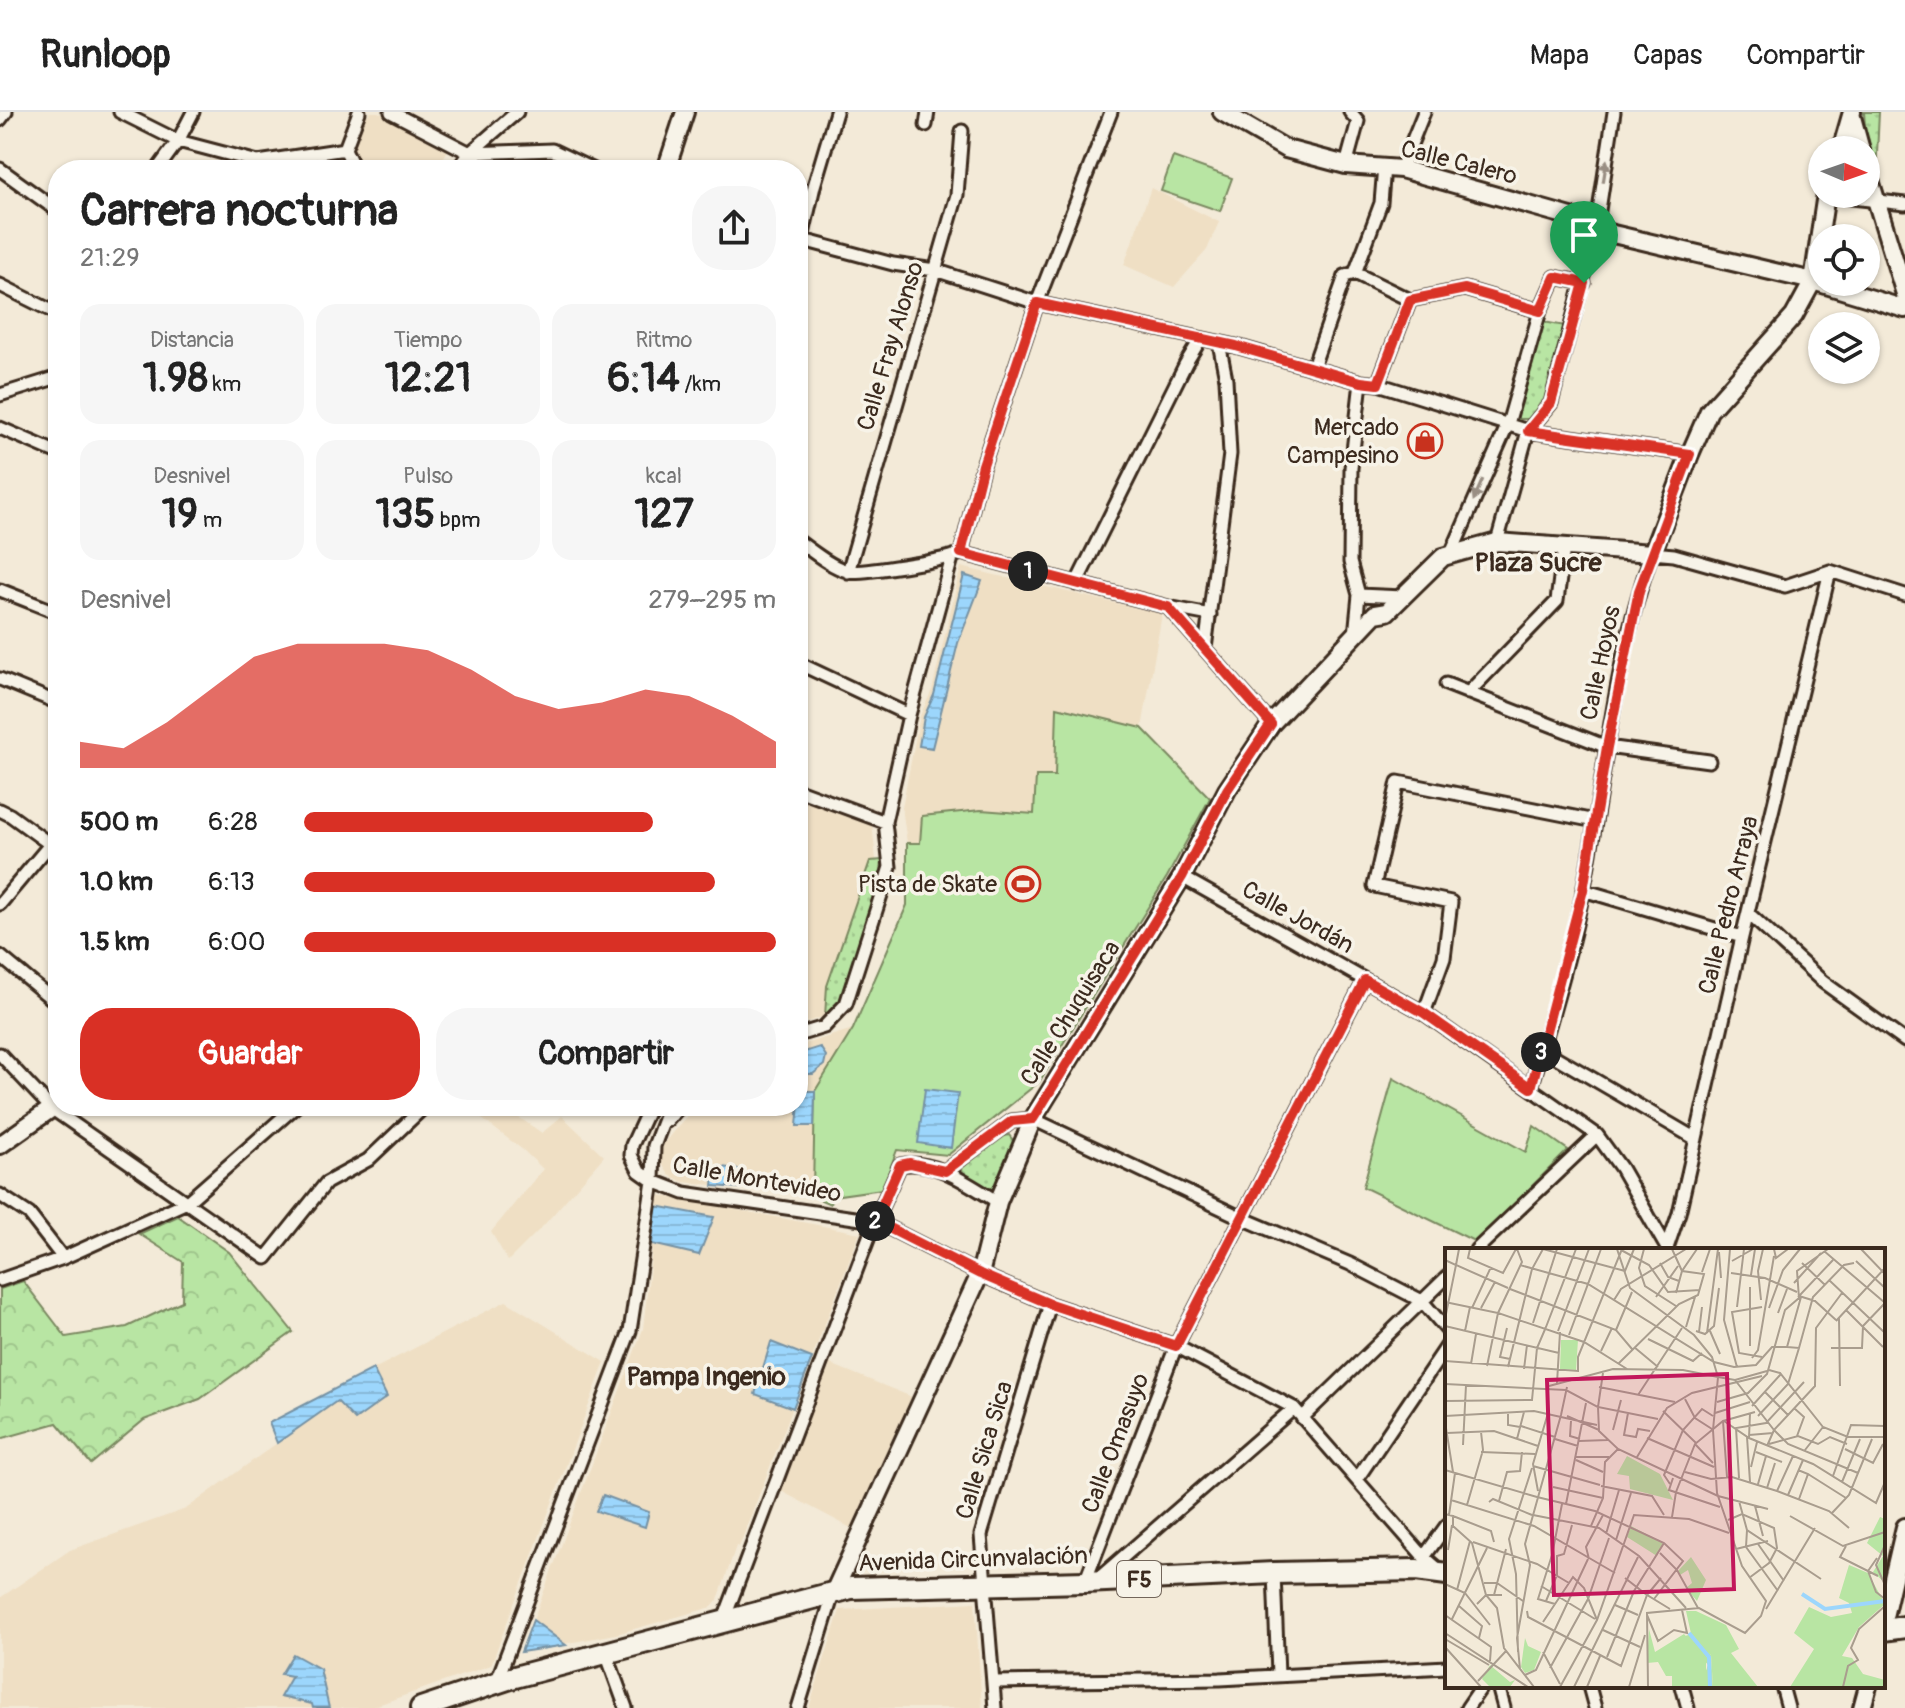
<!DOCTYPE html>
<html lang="es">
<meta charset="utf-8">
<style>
:root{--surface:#fff;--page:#f6f6f6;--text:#222;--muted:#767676;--line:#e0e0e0;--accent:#d93025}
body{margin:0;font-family:Pangolin,sans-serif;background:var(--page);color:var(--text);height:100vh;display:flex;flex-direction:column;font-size:30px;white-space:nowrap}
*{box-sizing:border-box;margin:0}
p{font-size:26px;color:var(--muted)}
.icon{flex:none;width:44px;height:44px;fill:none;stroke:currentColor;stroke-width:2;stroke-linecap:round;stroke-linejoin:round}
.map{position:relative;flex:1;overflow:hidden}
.side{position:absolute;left:48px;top:48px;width:760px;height:956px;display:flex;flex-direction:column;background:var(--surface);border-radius:32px;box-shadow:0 2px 6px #0004}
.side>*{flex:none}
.needle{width:52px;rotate:92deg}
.fabs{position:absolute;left:1808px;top:24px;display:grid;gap:16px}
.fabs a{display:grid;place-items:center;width:72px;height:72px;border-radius:50%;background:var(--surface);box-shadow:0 2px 6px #0004;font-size:40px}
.pin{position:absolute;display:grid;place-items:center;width:68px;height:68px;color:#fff;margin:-82px -34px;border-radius:50% 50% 50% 0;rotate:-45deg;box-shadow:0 0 8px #0007}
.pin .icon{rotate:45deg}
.km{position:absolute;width:40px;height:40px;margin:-20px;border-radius:50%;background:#222;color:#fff;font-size:22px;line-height:40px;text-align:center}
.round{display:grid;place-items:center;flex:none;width:84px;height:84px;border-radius:32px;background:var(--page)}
.headline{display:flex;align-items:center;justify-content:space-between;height:136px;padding:0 32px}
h1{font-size:44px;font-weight:700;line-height:60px}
.figures{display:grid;grid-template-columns:repeat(3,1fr);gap:12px;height:136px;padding:8px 32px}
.figures div{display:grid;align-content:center;border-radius:20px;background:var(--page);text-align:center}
.figures b{font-size:40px;font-weight:700}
.figures small{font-size:22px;font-weight:400}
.figures p{font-size:22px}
.chart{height:224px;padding:16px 32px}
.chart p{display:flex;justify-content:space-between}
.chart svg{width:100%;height:144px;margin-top:8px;fill:var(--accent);opacity:.7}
.cta{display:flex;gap:16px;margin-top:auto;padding:16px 32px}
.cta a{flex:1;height:92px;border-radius:32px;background:var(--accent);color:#fff;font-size:32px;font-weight:700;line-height:92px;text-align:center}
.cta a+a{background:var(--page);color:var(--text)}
ul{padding:0 32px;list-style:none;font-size:26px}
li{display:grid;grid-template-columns:128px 96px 1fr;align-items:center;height:60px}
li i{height:20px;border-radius:10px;background:var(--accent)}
header{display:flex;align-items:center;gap:48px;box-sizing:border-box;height:112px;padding:0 40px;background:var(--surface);border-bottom:2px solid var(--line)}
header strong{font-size:38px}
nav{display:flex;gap:44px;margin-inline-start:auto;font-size:28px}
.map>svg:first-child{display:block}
</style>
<header>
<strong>Runloop</strong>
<nav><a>Mapa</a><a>Capas</a><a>Compartir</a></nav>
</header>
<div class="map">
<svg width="1905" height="1596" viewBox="0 0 1905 1596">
<defs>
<pattern id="green-dots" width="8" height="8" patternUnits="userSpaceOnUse" patternTransform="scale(2)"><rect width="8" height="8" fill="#b8e5a3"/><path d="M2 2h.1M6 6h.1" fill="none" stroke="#9fc58c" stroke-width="1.8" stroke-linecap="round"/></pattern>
<pattern id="forest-crowns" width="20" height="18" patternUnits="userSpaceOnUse" patternTransform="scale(2)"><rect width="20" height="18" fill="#b8e5a3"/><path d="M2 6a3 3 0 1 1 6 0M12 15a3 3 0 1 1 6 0" fill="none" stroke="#9fc58c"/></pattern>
<pattern id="water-rules" width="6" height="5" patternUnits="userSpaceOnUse" patternTransform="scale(2)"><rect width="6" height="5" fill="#9cd6fc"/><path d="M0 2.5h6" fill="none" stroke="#87b8d8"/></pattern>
</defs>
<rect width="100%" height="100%" fill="#f3ead8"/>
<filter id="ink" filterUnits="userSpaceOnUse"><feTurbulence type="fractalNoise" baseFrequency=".0125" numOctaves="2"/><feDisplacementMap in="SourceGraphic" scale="16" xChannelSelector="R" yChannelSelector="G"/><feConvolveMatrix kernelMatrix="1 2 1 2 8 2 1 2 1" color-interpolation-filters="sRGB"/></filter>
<g filter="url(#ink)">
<path fill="#efdfc4" d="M371,0H378L448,38L436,58H363L351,38L364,5Z
M1151,76L1219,110L1207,138L1174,175L1124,153Z
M961,455L1162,502L1142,616L1057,595L1055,664L1034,703L981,698L922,704L920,731H907L902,695L920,604L932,578Z
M798,685L872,711L876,748L870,749L827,874L825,904L798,913Z
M853,917L815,979L813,1079L810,1083L683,1070L669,1063L661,1050L662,1034L696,994H798V934Z
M465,994H502L542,1021L562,1004L604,1044L544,1113L508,1149L491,1120L543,1057L523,1038Z
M658,1083L860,1121L739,1435L736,1434L718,1488L712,1495L616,1522L521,1540L643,1217Z
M506,1189L605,1250L491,1553L369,1596H0V1486L70,1438L186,1397L277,1331L269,1311Z
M828,1251L912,1285L851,1416L779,1378Z
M975,1490L982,1596H809L840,1498Z"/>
<path fill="url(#green-dots)" stroke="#7a8860" stroke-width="2" d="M1864,0H1879L1876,64L1866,28Z
M1544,210L1565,214L1545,287L1530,307H1518L1515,302Z
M882,748L881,763L842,886L836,896L825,904L827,874L870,749Z
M1009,1023L1015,1031L999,1071L994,1077L983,1075L963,1062L962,1056L1000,1025Z"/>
<path fill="url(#forest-crowns)" stroke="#7a8860" stroke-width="2" d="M178,1104L229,1140L293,1220L200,1287L144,1308L91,1352L57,1311L0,1327V1177L23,1169L66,1225L127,1215L182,1189L183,1150L139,1122Z"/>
<path fill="#b8e5a3" stroke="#7a8860" stroke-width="2" d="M1173,45L1232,66L1220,99L1161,79Z
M1057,595L1142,616L1210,686L1167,765L1039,970L948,1043L897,1038L882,1077L833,1084L830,1092L810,1083L813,1079L815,979L853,917L907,793V731H920L922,704L981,698L1034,702L1036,664H1055Z
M1393,966L1526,1040L1534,1014L1568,1038L1476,1130L1363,1075Z"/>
<path fill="url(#water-rules)" stroke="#7591a3" stroke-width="2" d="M964,463L982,469L958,531L932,636L919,634L924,605L934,583Z
M820,935L826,944L824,953L813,962H798V942Z
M925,977L958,981L951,1036L918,1031Z
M800,979H815L814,1014H797Z
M715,1054L744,1058L741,1076L713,1074Z
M656,1094L714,1105L699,1143L652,1132Z
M771,1230L812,1246L793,1296L755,1282Z
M373,1257L387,1285L355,1308L337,1289L277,1331L269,1311Z
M603,1383L649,1400L645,1415L596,1399Z
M533,1508L566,1533L521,1540Z
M293,1542L320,1557L329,1596H313L312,1592L280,1585L292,1564L281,1562Z"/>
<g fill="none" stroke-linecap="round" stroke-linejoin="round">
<g stroke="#3b2a1e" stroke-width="17">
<path id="street" d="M120,0L178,29L258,50L345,37L355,58
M391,0L470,41L552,38L594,58
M0,8L6,0
M926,13L928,0
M345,37L359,0
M1346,53L1358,9L1350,0
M0,57L58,99
M1401,57L1424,0
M157,58L178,29L193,0
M457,58L470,41L517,0
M1826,83L1905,92
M803,128L893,152L935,158L1037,191L1236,234L1361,270L1378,272L1528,319L1690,342
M798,144L814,74L836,0
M1355,161L1410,188
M0,173L58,202
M1313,255L1345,164L1355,161L1381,91L1384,55
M1378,272L1410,188L1465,177L1540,199
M0,283L58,265
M0,316L58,341
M798,429C812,439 831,455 847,459C860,462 948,448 961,441L1168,495L1271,612
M1497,430L1528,319L1551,291L1596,118L1614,0
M961,441L983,353L1037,191L1111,0
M1450,444L1508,312L1540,199L1555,165L1584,171
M848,460L957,83L962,19
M1076,472L1186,251L1200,228
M0,478L58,501
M1359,483L1403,485
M1168,495L1210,503
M1355,523L1359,483L1350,450L1351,356L1361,270
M1205,537L1230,342L1226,267L1219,231
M798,551L909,603
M0,567L58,591
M1446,572L1607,635L1709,649
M1468,581L1557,489L1564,435
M798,678L885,710
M0,698L10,703L58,738
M1182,765L1424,901L1597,1023L1621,1056L1668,1138
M1583,778L1742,825
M0,792L58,723
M1749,802L1823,870L1905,929
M0,844L58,892
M1424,901L1444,846L1451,790L1374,774L1398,670L1595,709
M798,923L824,915L846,892L890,755L885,710L909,603L952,446
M1542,937L1696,1027
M0,942L51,996L266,1146L326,1071L368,1048L425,994
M1531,976C1550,910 1571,842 1584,775C1605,664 1614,548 1652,441L1674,443L1785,474L1830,459L1905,483
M650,994L632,1033L631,1043L639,1059L653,1069L684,1081L875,1109L980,1162L1050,1192L1176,1234L1294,1296L1424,1445L1439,1458
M667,1009L680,994
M945,1059L1012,1009L1033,1007L1242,1106L1350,1152L1422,1189L1447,1218
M0,1083L29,1102L63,1146
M1667,1136L1679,1101L1742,825L1830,459
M1476,1138L1597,1023
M0,1168L63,1146L187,1090L296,994
M1302,1306L1447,1165
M1357,1367L1447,1234
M1424,1445L1447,1413
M1274,1461L1278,1563
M1098,1467L1294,1296
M1085,1470L1176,1234L1365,868
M723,1510L875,1109L900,1053C935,1046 969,1073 998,1090
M606,1541L626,1596
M994,1570L1220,1567L1447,1555
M496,1571L630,1219L653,1069L654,1034L669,994
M1498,1574L1504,1596
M1589,1574L1595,1596
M1682,1574L1688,1596
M1782,1574L1788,1596
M798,1596L833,1482
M995,1596L981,1423L1050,1192
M1467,1596L1482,1574"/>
</g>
<g stroke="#3b2a1e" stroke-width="22">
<path id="secondary" d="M1222,0L1286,37L1346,53L1401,57L1596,112
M1852,5L1861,38
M1841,38L1852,0
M1866,55L1905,182
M1596,118L1813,169L1905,197
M833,1482L980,1162L998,1090L1033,1007L1182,765L1227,678L1271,612L1375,502L1387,500L1443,445L1497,430L1652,441L1690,342L1709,299L1794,204L1813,169L1826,82
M1883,1509L1905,1415
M1862,1596L1868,1574"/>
</g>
<g stroke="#3b2a1e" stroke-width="22">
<path id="primary" d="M666,58L685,0
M0,1033L58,992"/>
</g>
<g stroke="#3b2a1e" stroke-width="26">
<path id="highway" d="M1883,1518L1905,1515
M421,1596L511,1566L851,1476L1085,1470L1274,1461L1416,1458L1447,1462"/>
</g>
<use href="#street" stroke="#f7f3e8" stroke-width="11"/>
<use href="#secondary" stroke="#f7f3e8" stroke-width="16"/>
<use href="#primary" stroke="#f7f3e8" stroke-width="16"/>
<use href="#highway" stroke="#f7f3e8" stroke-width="20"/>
</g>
<defs><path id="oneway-solid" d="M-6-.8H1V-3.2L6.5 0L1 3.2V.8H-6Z" transform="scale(2)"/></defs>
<g fill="#998e83">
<use href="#oneway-solid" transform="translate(1605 59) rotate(-81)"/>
<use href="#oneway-solid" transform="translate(1478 378) rotate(114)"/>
</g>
</g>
<g fill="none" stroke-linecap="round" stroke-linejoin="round" filter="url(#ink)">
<g stroke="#fff" stroke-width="16">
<path id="route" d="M1555,165L1584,171L1551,291L1528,319L1690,342L1639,479L1607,635L1583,778L1531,976L1424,901L1365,868L1176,1234L1050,1192L980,1162L875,1109L900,1053L910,1051L945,1059L1012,1009L1033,1007L1182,765L1227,678L1271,612L1168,495L961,441L983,353L1037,191L1236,234L1361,270L1378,272L1410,188L1465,177L1540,199Z"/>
</g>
<use href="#route" stroke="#d93025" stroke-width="10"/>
</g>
<defs>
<g id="shop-ring" transform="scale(1.8)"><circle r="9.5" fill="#f7f3e8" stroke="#c8321e" stroke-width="1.5"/><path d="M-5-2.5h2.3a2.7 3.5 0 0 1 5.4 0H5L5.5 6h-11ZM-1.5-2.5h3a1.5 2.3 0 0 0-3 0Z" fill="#c8321e"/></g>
<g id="stadium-ring" transform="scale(1.8)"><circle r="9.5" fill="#f7f3e8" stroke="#c8321e" stroke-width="1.5"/><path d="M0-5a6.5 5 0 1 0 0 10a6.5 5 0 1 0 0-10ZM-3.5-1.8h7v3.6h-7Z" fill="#c8321e"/></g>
</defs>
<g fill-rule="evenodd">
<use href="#shop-ring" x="1425" y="329"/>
<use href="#stadium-ring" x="1023" y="772"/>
</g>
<g text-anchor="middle" stroke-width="7" stroke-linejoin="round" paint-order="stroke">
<rect fill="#f7f3e8" stroke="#73665b" stroke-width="2" x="1117" y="1449" width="44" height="36" rx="6"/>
<g font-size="22" font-weight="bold" fill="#3b2a1e">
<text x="1139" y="1475">F5</text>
</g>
<g font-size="24" fill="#3b2a1e" stroke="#f7f3e8">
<text transform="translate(1459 50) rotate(14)" y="8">Calle Calero</text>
<text transform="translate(890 234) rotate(-73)" y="8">Calle Fray Alonso</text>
<text transform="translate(1600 551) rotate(-78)" y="8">Calle Hoyos</text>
<text transform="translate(1728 793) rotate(-76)" y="8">Calle Pedro Arraya</text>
<text transform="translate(1298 805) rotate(29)" y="8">Calle Jordán</text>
<text transform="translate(1070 901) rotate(-58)" y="8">Calle Chuquisaca</text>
<text transform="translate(757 1067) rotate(10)" y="8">Calle Montevideo</text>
<text transform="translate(1115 1331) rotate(-69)" y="8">Calle Omasuyo</text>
<text transform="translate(984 1338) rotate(-73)" y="8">Calle Sica Sica</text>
<text transform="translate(973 1447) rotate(-2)" y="8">Avenida Circunvalación</text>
</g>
<g font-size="24" fill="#3b2a1e" stroke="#f7f3e8" text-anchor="end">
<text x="1399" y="323">Mercado<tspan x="1399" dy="28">Campesino</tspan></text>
<text x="997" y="780">Pista de Skate</text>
</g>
<g font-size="26" font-weight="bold" fill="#3b2a1e" stroke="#f7f3e8">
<text x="1538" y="459">Plaza Sucre</text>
<text x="706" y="1273">Pampa Ingenio</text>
</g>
</g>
<g transform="translate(1445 1136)">
<rect width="440" height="440" fill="#f3ead8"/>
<path d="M247,386L266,407L268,439H261L258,431L263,417L240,388Z" fill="#b8e5a3"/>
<path d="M435,269L440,271V335L428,324L438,308L422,295ZM246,309L261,332L252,353L241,340L247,335L243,322L235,327L233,323ZM404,317L423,325L440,356L414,379L397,408L407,410L418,426L440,432V439H345L369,401L349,385L364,359L386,369L407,365L404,355L394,350ZM241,363H251L281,377L294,401L286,405L313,439H268L266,407L247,390ZM204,381L210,404L239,386L261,412V439H227V428H221L213,414L202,415Z" fill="#b8e5a3"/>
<path d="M116,92H133L131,122L115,121ZM182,208L215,226L228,252L185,241L184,228L172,226ZM186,278L218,295L212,308L182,289ZM80,390L83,398L96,404L89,422L80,425L76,419ZM45,417L65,434L70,432L65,439H45L37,431Z" fill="#b8e5a3"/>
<path fill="none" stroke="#9cd6fc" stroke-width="4" d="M357,346L380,361L440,353M244,385L264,409L265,439"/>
<path fill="none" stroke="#a99d8e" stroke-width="2" d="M14,1L11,17L63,40M25,1L23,10L58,25L71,1M72,1L77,14L53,65L139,94L182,121M98,1L150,15M172,1L185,40L249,87L267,109L273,129L268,182L272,245L297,318L321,353L316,368L300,385L254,360L202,365L203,439M199,1L194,20L200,38L231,58M285,1L279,72L292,119M329,1L331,10L343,1M416,1L440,26M176,2L204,17L223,44L255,42M379,3L439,54M274,4L276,30M0,12L11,17L0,71M388,12L354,48L370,53L391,72M287,13L308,1M411,13L440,40M150,15L180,23L189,1M215,15L223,29L234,33M357,15L380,37M75,17L143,36L269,114L289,119L311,117L327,99H342L356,49M257,24L265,1M286,25L320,30L352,44M306,27L310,1M384,32L440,85M349,35L376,5M305,39V98M65,41L171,82L187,101M231,45L237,23L252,1M211,49L233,18M169,52L176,41L241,1M316,52L313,23L318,1M0,54L53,65L42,118M292,59L299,1M27,60L46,19M36,60L50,34M324,60L338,22L355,1M401,62L438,99M333,65L342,41M394,70L395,138M391,73L440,20M88,75L112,1M0,78L114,105M101,79L131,1M241,79L250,49M62,80L55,109L65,111M171,82L187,44M20,83L25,59M113,83L144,1M251,83L260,86L269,78L274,40M265,83L275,106M254,84L257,59M262,85L273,1M124,87L156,1M203,91L248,113L257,105M189,99L213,119M342,99L354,100L368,49L399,17L409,15M386,100H417L418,78L440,55M156,103L167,80M317,109L294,105L287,64L317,59M307,110L313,102L329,8M0,113L133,123V109L177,1M26,116L31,86M173,116L234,56L253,47L259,26L237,23L227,1M63,119L87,21L98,1M79,121L82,97M324,122L335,125L378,179L403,189H440M158,125L153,159L213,171M273,129L290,132L322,123M290,132L329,182L370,138L371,80L397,45M112,135L115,84M0,136L121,142L153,159L154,183L173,201L273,248M104,138L168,121L238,122L273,129M154,139L230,154M320,144L343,167M193,147L237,80M240,151L250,170L267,181M0,153L87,152L92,100L101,79M272,154L303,145L322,126L340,62L354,50L352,23L383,1M307,158L336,126M349,160L359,169L352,188M218,163L251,195M63,164V177L75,179M183,165L179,187L191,189L193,181L205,183M270,165L305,154M116,167L122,139M0,168L89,163L152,177M122,168L154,182M313,168L343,136L354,100M126,173L125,188L135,191M278,173L282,229M279,173L304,190L368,216L431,255L440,234M0,174L8,224M76,178L110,189M168,182L176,152M2,185L49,183L93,198M304,187L328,185M302,189L305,234M202,190L269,219M304,190L305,165M72,191L79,164M110,191L133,198M134,193L163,192M250,196L268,215M324,196L353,188L373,196L385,189L402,196M18,197L21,137M322,198L329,182L343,196L413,225M400,201L428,215L438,196M360,202L378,179M36,204L90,206M311,204L337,214M131,209H164M192,209L222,160L247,145L317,128M131,212L158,224M88,218L155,237M306,219L312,194M0,222L92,249M353,222L363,226L354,251M240,224L266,231L287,229L332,243L384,263L404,280M363,226L401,250M388,228L406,177L440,178M228,230L224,242L275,259M294,230L291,180L321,175L359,134M397,234L415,191M225,236L219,227L238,182L257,161L268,168M313,236L321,208M156,238L207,248L219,267M108,239L158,250M322,240L330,215M93,243L88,216L103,165M332,243L348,208M343,247L358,212M273,248L323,261M92,249L150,263L219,295L238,313L209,351M6,252L89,278L170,325M54,253L62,224L75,223L77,204M294,253L302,282L376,331M44,254L48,251L87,267M121,256L141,155M22,257L38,202L36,184M310,258L318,288M387,265L404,247L427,191M0,266L8,268V278L27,295L41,347L52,360L59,400L89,439M4,267L10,225M88,267L154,280L194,308L241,360M8,268L46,283L49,294M345,268L398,298L440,284M227,269L231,244L250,196L278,173L310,164M283,272L297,266L329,280L332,300L324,315L304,330M146,278L158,250L160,214L173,201M302,282L301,299L333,343M161,286L174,242M171,292L186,245M28,294L92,316L124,335M313,296L339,333M440,297L431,317L440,337M401,298L395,309L423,323L431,344L440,351M291,301L323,293M3,302L7,277M215,305L232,322L253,360M107,307L93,351L110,356M107,307L117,256M432,310L423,323L433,328M144,311L141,299L158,267M180,330L202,347L216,330M39,335H52L78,353M0,336L20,345L45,377M96,338L150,371M12,342L25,293M49,347L61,301M101,353L112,327V308L119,306L127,277M32,356L41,347H57M170,357L193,367M14,358L37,378L34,390M321,361L370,280M82,363L83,369L176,418L202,347L225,361M0,367L46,399L45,413M202,367L213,393L229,382L242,385L237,362M7,371L42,300M98,374L128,329L139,340L152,372M158,382L195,399M0,385L83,439M0,391L44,417M0,399L36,439M73,404L71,326L64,291L87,220M98,404L115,436M162,409L189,343L219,295M105,420L143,351L164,290M75,421L72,390L85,317L80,296L116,167M80,427L91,422L143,311M33,433L61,403M115,439L152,372L189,267L244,271L284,285M129,439L193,309M142,439L155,408M184,439L200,387M398,439L403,418L413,412L406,400L414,381L440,358"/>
<path fill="#c2185b" fill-opacity="0.15" stroke="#c2185b" stroke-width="4" d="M282,126L289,341L109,347L102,132Z"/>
<rect width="440" height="440" fill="none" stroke="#3b2a1e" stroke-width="4"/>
</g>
</svg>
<div class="fabs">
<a><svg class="needle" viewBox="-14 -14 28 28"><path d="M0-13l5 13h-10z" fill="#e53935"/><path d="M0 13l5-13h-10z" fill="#767676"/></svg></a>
<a><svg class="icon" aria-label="locate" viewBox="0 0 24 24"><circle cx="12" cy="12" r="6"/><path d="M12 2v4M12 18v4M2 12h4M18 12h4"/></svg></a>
<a><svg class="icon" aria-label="layers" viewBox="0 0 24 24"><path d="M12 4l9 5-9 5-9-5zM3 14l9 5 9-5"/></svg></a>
</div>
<div class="pin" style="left:1584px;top:171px;background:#1e9e55"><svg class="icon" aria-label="arrive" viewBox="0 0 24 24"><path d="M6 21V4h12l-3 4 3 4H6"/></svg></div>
<b class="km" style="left:1028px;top:459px">1</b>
<b class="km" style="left:875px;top:1109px">2</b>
<b class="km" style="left:1541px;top:940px">3</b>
<section class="side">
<div class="headline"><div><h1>Carrera nocturna</h1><p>21:29</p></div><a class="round"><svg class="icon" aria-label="share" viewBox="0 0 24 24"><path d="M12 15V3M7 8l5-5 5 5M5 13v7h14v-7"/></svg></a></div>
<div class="figures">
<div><p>Distancia</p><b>1.98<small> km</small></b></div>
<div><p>Tiempo</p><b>12:21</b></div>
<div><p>Ritmo</p><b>6:14<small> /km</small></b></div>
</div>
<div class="figures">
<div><p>Desnivel</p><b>19<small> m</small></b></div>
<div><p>Pulso</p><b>135<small> bpm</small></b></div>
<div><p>kcal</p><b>127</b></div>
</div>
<div class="chart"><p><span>Desnivel</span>279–295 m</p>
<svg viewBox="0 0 160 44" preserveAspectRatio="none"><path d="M0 44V36L10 38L20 30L30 20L40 10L50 6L60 6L70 6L80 8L90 14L100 22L110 26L120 24L130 20L140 22L150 28L160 36V44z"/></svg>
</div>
<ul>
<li><b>500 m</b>6:28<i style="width:74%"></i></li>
<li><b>1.0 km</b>6:13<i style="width:87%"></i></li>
<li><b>1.5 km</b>6:00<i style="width:100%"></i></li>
</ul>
<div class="cta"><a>Guardar</a><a>Compartir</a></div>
</section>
</div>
